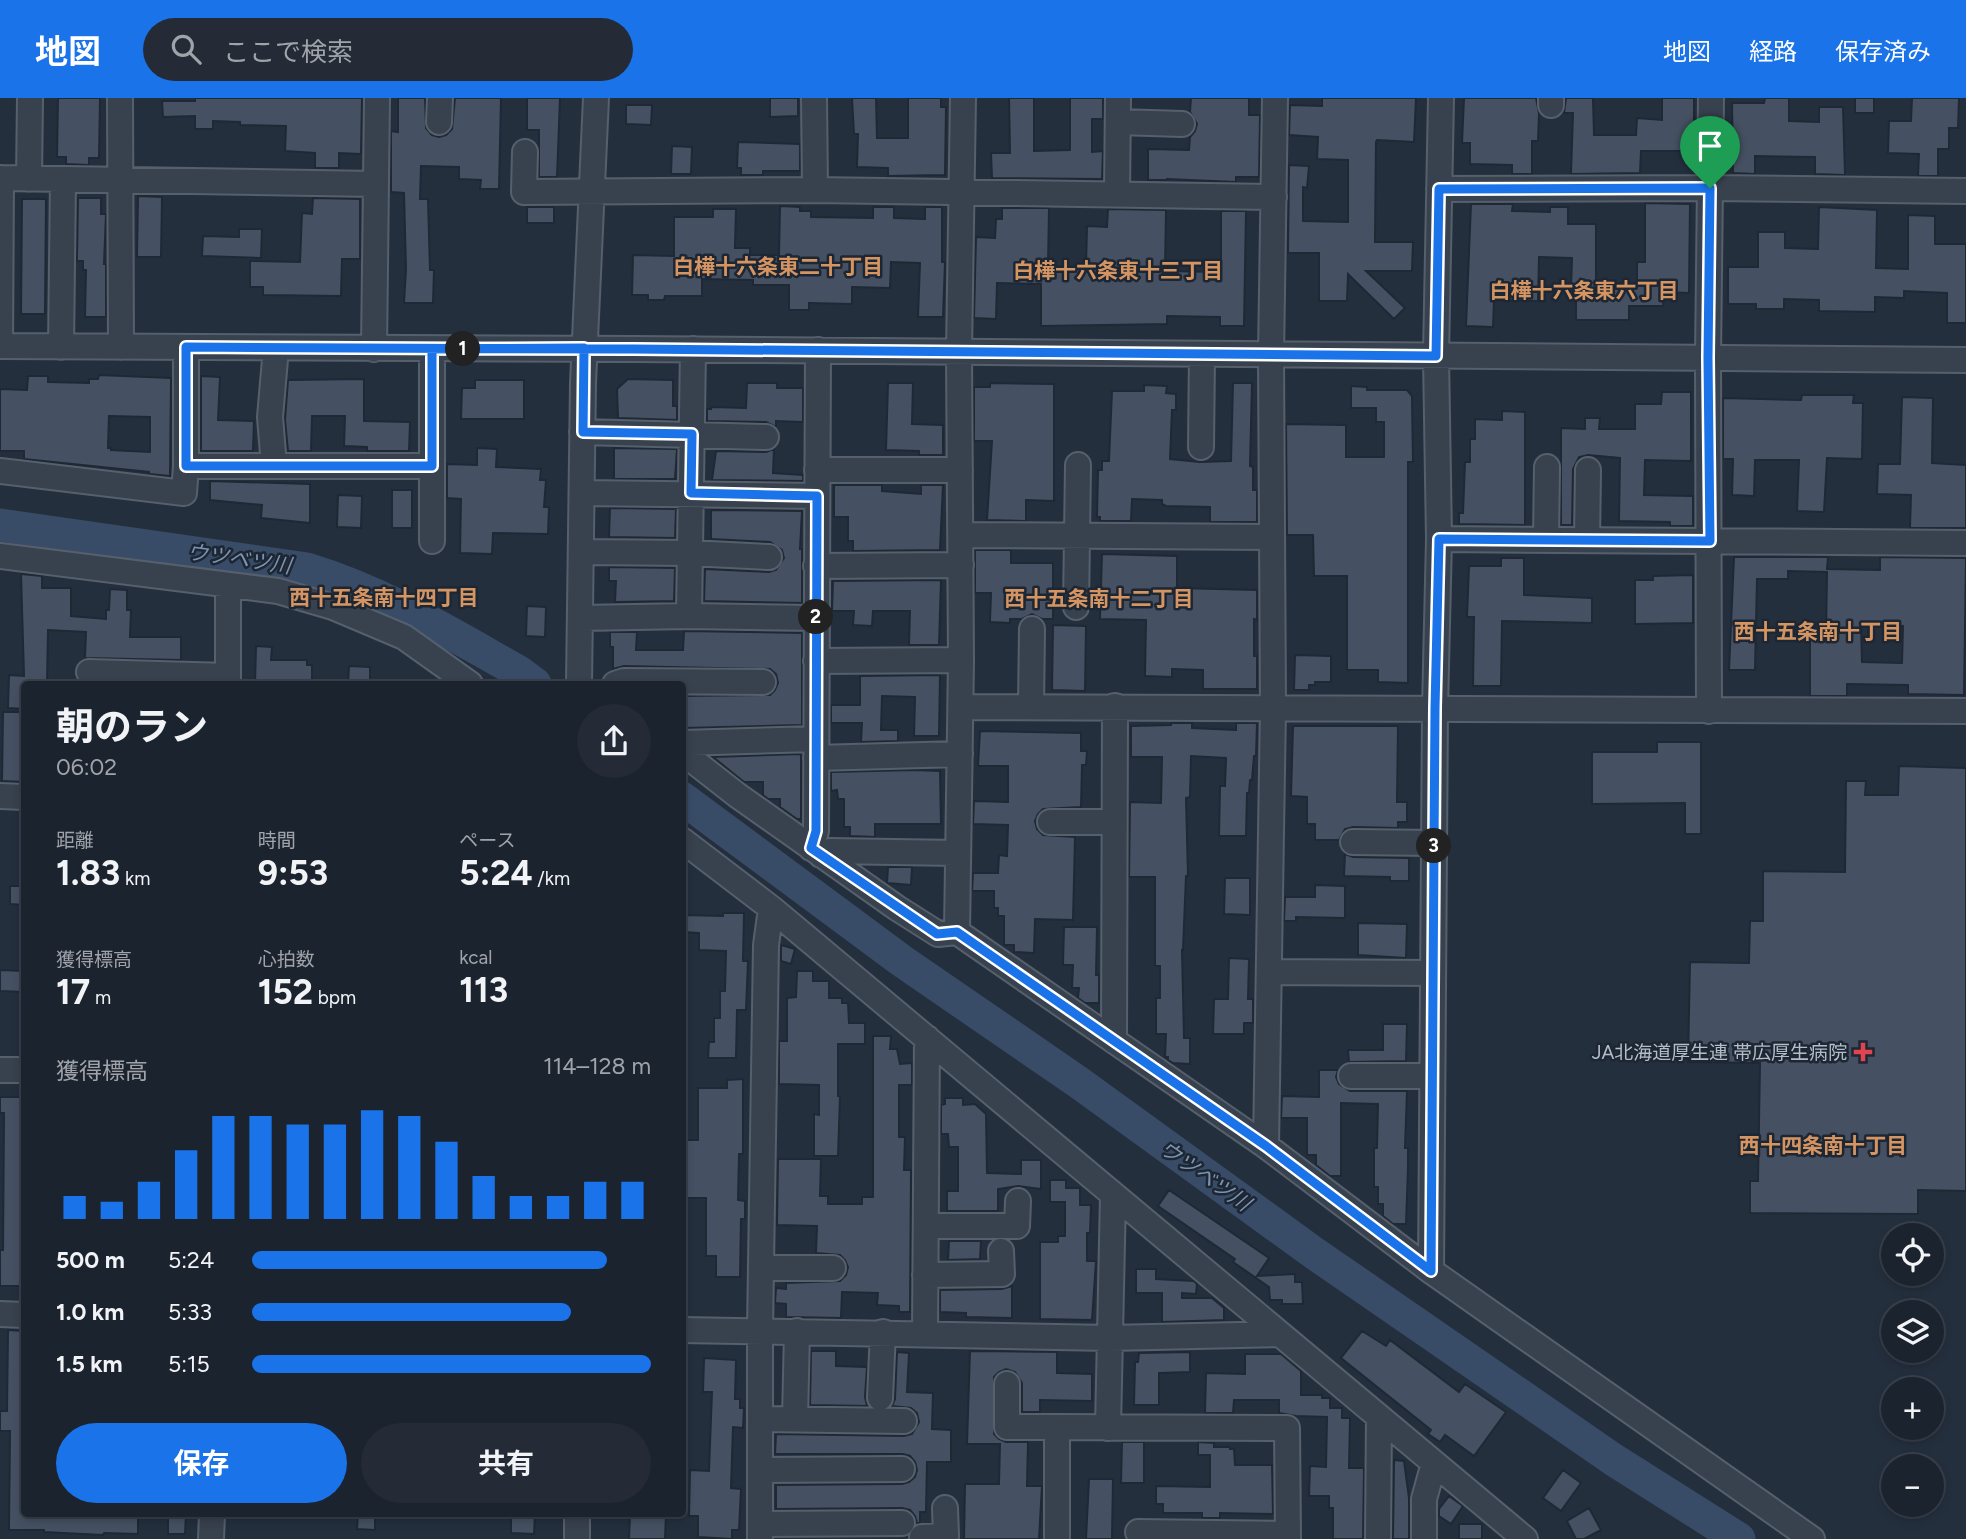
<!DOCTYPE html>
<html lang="ja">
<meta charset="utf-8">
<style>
:root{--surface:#1b232e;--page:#242b36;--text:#f1f3f6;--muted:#a0a4aa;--line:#39404a;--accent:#1a73e8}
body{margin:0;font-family:Figtree,"Noto Sans JP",sans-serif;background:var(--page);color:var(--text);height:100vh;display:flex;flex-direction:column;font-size:26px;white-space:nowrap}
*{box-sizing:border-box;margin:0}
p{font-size:23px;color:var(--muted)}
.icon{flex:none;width:38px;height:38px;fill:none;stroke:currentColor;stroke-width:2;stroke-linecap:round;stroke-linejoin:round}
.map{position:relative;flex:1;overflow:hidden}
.details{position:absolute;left:21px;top:583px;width:665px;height:836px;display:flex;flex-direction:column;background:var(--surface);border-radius:7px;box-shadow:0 4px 10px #0003,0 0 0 2px var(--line)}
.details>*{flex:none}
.fabs{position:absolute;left:1881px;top:1125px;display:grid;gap:14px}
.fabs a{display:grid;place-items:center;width:63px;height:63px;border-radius:50%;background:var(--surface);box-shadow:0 4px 10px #0003,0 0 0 2px var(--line);font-size:35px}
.pin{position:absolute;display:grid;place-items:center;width:60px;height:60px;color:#fff;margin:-72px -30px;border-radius:50% 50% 50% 0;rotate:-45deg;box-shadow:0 0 7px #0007}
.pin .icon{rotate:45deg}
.km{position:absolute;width:35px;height:35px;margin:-18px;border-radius:50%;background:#222;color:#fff;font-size:19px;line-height:35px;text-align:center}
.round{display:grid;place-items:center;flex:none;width:74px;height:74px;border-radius:37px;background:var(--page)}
.head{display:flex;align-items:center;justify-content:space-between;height:119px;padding:0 35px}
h1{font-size:38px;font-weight:700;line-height:52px}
.figures{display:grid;grid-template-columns:repeat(3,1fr);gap:10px;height:119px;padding:7px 35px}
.figures div{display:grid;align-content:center}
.figures b{font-size:35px;font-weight:700}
.figures small{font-size:19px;font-weight:400}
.figures p{font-size:19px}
.chart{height:196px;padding:14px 35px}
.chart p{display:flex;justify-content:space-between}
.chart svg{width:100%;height:126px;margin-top:7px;stroke:var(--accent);stroke-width:6}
.cta{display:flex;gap:14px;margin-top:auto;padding:14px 35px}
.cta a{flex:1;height:80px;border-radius:42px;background:var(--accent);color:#fff;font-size:28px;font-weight:700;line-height:80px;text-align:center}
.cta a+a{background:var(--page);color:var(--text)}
ul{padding:0 35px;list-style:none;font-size:23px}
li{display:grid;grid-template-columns:112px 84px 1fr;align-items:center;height:52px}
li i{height:18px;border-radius:9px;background:var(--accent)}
header{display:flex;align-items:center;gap:42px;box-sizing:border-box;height:98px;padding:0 35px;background:var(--accent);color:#fff}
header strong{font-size:33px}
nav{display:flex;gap:38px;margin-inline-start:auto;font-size:24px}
.search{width:490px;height:63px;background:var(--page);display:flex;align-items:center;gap:18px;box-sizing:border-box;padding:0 24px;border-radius:38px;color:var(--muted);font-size:26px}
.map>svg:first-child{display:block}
</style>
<header>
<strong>地図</strong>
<div class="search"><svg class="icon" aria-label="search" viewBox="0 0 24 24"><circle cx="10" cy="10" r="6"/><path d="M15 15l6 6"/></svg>ここで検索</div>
<nav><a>地図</a><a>経路</a><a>保存済み</a></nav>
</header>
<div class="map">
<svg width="1966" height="1441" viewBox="0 0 1966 1441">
<rect width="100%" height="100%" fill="#242f3e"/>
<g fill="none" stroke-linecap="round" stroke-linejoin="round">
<path stroke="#394c67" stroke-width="33" d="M0,427L307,471C383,494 450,535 519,574L535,586
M682,700L902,863L1078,984L1314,1155L1614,1362L1739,1441"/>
</g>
<path fill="#455162" stroke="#1f2835" stroke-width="2" fill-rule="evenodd" d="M58,0H100L99,60H89V67L66,66V59H57Z
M195,0H362L361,56L339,55V70H315V55L285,53L286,28L240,27V24L213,23V31H195V18L163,19L162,3H195Z
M398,0H425L426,30L432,37L439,39L446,37L452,31L455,0H501L499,91H480L481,82L459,81V69L421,68L420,101H428L430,172H434L433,205H404L406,171L404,95L391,94V33L398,34Z
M527,0H560L557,79H539V32H527Z
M770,0H798V18L770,19Z
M852,0H876L877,40H908V0H941V9H946L945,77L888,78V70L857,69L858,36H854Z
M1009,0H1034V53L1070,52V0H1103V21H1092V54L1103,53L1102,81L992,80L991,55H1010Z
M1191,0H1249V17H1260L1259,79H1236V84L1167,81V82H1148V51L1189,52L1190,39L1195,33L1197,26L1190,14Z
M1322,0H1416L1414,44L1377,42L1376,44L1375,144H1413L1412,173H1366L1405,210L1394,221L1348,176L1347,203H1319V155H1288L1289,67L1309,68L1307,90L1303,89V123L1348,124V62L1317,61L1318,39L1289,37L1290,7L1322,8Z
M1464,0H1536L1539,15L1538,43H1532V76H1512V67L1470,66V45H1462Z
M1566,0H1593L1594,37H1636L1637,20L1662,22V0H1694V53H1641L1640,75L1571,76L1573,15H1564Z
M1765,0H1789V23L1819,24V9H1843L1845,77L1815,76V59L1755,58V76L1733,75L1732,5H1764Z
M1855,0H1874V15H1855Z
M1912,0H1959L1958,30H1949V51H1938V78H1918L1919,56L1888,55L1889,23H1911Z
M626,7H652L651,27L626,26Z
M738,44L800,46V73H763V77H741V70H737Z
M672,48L692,49L691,76H671Z
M138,98L162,99L161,159H137Z
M78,100H101V116H106L104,166H106V219H85L86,172H83V163H77Z
M313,100L360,101V161H342L341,198L263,197V189H250V163L300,164L302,115L312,116Z
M22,101H46L45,216H21Z
M1645,105L1690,106L1689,195L1664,194L1663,208H1629V222H1576V189H1571L1572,160L1539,159L1538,203L1494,202L1493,229L1466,228L1471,106H1513L1512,113L1550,114V109H1568V126H1596V188L1637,189V164H1645Z
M780,108L800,109V113H811V119L873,120V109H894V120L925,121V109H942V164H945L943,219H918L920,165L891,164L890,190L852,189V206L809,205V212H789V187H753V182L702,181V198H665L664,202H648V197H632L633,157L674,158V119H713V111H736L735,150H750V157H779Z
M527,109H554V125H527Z
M1819,109L1877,112L1876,170L1908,171V117L1935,118V146H1966V225H1947V195L1904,193V200L1875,199V214L1819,213V202L1784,201V211H1756V206H1728V169H1758V134H1785V150L1818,151Z
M1002,110H1049L1048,170H1086L1087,128L1107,129L1108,111L1166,112L1165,173L1221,174V113H1246L1244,228H1220V219L1167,218V226L1041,228V186L997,185L996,221L974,220L976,139L995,140L996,121H1002Z
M239,131H262L261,160L202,158L203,138L239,139Z
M99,277L171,280L170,378L149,376V374L24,361V353H0V291L27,292L28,278H48V284L89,285V281H98ZM109,318L150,319V354L111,352V350H108Z
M201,278L220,279L218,322L254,323L253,353H201Z
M364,281V323L410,324L409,353H367V349L344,348L345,318H312L311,353H288L285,322L288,282Z
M628,281L673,282V308H677V322L618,320L617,291Z
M475,282H524V321H461L462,290H475Z
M747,285H777V290H803V324L776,323V329L766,324L707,323V311H711V309L746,310Z
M888,285H913L912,326L943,327V357H919V353L886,352Z
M990,285L1054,286V403L1026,402V423L987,422L992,343H974V289H990Z
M1233,285H1252L1250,368L1253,369V392H1257V424H1210V409L1166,408L1162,406V402L1132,401L1131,423H1100V419H1097L1098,372H1102V363H1109L1112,293H1144V287L1167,288L1166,295L1176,296V312H1172L1170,361L1200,364L1231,363Z
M1351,288L1367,289V292H1407L1412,298L1413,364H1408V585L1378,584V572H1347V478H1314L1313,437H1287L1286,326L1346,327V359H1384V324H1376V310H1351Z
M1662,294H1691V363L1645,362L1644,397L1693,398V428H1670V424L1619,423L1620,360L1588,357L1579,359L1573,371L1572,427H1561V330L1585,331V320H1600L1599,331H1635V306H1661Z
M1802,297H1854L1853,305H1863L1862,361L1827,360L1824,414L1797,413L1799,362H1755L1754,398L1732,397L1733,361H1723V300L1801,302Z
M1902,299L1933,300L1932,365L1966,367V430H1910L1911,397L1877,396L1878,366H1900Z
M1502,313L1525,314V427L1459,426V415H1463L1465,364H1470V341H1475V321L1502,322Z
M477,350L497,351L496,369L541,371L540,382H546L544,409H549L548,436L493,435L492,456L460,455L461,401L447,400V366L477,367Z
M614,350L677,351L675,381H614Z
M774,351L773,375L803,377V383L712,382L716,353L766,354Z
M210,383L310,386V425L261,420L262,407L210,402Z
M834,387H882V393L921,396V387H943L940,452L853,453V443H848V419H834Z
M392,392H412V430H392Z
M338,397L362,398L361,430L337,429Z
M610,410L676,411L675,440L609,439Z
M711,412L802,413L800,451H802V505L704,503L705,471L769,474L776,472L784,460L782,452L770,444L711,441Z
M975,452H1011V465H1053V521H1042L1032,516L1022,521H1010V525L990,524L991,495H975Z
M1102,456L1177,458V490L1257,492V522L1254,521V558H1257V591H1203V572L1172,571V579L1145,578L1146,522L1100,521Z
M1734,459H1828L1827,471L1880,472V459L1966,460L1964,597L1908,596V587L1847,586V598H1810V537H1826L1827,474L1788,473V481H1757L1755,572H1729ZM1861,528H1903L1902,565L1862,564Z
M1501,460H1524V497L1592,500V525L1502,523L1501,588H1473L1474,519H1467L1469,468H1501Z
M609,469L675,470L674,503L615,504L616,483H609Z
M21,476L42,478V490H71V518L106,521V512H109L110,491L127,492V512H131L130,539H181V562L85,560L86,534L48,532L47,586H24V611L8,610L9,577L24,578Z
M1693,477V525L1635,526V482H1653V478Z
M941,482L939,547H909L910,513H873L872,528L853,527L854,513H832L833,483Z
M527,508L546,509L545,539L526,538Z
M1053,527L1086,528L1085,593L1052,592Z
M684,533L802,535V627L684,630L682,628V598L770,597L775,592L778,585L776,576L770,571L624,568L613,571V549H610V534H637L636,552H683Z
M256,548L272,549L271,562H307V567H312V586H255Z
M1295,557L1331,558V584H1315V587H1309V592H1294Z
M349,568L370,569V586H348Z
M940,577L939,638H914L915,599L882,598L881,632H898V643L861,644L862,625H831V607H860V578Z
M3,614H21V645H24V684L2,683Z
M1171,625H1192V630L1236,632V625H1257L1256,658H1254L1252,682H1250L1249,695H1247L1246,738H1219L1220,688H1225L1226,660L1191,658L1190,699L1186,700L1188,778H1186L1183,852H1182L1184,940H1190V966L1173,965L1168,962V959H1165L1166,936H1156V900H1160V868H1155V779H1129L1130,704L1161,705L1162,659H1131V628L1171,627Z
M1293,628H1398L1397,704H1407V724H1398V730L1353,729L1345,731L1339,742H1315V726H1307V699L1291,698Z
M980,633L1081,635V653H1087L1086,667H1082L1081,709L1043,711L1038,716L1035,723L1037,731L1043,737L1075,739L1073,822L1035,821L1034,855L1014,854V847H1004V818H998V810H994V793H972L973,775H998L999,757L1007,758L1008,727L973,726L974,703L1008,704V668H978Z
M1657,644H1701V736H1685V705L1592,706V654H1657Z
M801,656V721H797L780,709V701H768L763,697V684H744L713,659Z
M1899,668L1966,670V1093L1918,1092V1116L1750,1115V1083H1758L1760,965L1688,964L1690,864L1749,865L1750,823H1763V773L1845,774L1846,683H1866L1865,697H1898Z
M914,672L940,673L941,726H875V739L850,738V729H844V701H838L837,692L831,693V674Z
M1345,756L1353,759L1409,760V783H1390V779L1344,778Z
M888,769H912L911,787L887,785Z
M1225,780H1250V817L1224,816Z
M1315,787L1345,788V820L1296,819V823H1284L1285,799H1315Z
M10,788H24V807L10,806Z
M723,815H744L743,863H748L746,912H737L736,960H708L709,944H714V920H720V893H725L726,853L699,852V835L682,834V817L723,818Z
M1358,825L1407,826L1406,860L1358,857Z
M1064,829H1097L1096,877H1099V905H1085L1078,900L1079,890H1072L1073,867H1063Z
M781,847L795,851L791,866L781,863Z
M1229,860L1249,861L1248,901H1253V925H1244V936H1213L1214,901H1228Z
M0,872L24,873V894L0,893Z
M797,873H813V883H829V900H842V905H848L849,925H865V946H838V998H840L838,1058H814V1016L819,1017V987L779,986V943H787V900L796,899Z
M1383,926H1407L1406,963L1349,964L1348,952H1383Z
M873,938H891L890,951H897L900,966L912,965V987H899V1039H905L904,1072H911L910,1214H899V1208L877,1207L878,1195L842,1194L841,1220L786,1219V1206L775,1205L776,1190L786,1191V1185L840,1183L846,1177L848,1169L845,1162L840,1157L816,1155L817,1128L777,1127L778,1061H821L820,1098H828V1106H862V1099H873Z
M1319,972H1338L1336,979L1339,986L1350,993H1407L1405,1050H1408V1070L1406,1126H1393L1383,1118V1106H1378V1089H1374V1050H1377L1378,1006L1341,1005V1078H1330L1316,1067V1057H1307V1020H1281L1282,998L1319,999Z
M743,981V1056H739L738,1102L745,1103V1121H741L740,1179H716V1158H706V1100H682V1042H698V990H727V982Z
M0,999H24V1188H0V1152H3L4,1015H0Z
M945,1000H963V1007L975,1006L986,1016L987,1075L1021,1076V1062H1041V1091L1018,1088L998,1091V1113H947V1093H958V1049H949L948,1036H941V1007L945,1006Z
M1050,1082H1066V1090H1080V1107H1091L1090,1135H1087V1163H1096L1092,1222L1040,1221V1144H1058V1138H1065V1104H1050Z
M1169,1092L1269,1160L1257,1178L1295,1176V1184H1302L1303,1206H1282V1202H1270L1269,1189L1233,1164L1235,1161L1158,1108Z
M949,1143H981L980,1161L948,1162Z
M1136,1171H1156V1181L1194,1183L1197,1186L1196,1196L1182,1195V1200H1212L1224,1210V1222L1162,1224V1195H1136Z
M1012,1188V1220L966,1219V1215L940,1214V1192L1002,1191Z
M8,1232L24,1233V1416L84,1418V1416H138V1436L104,1435L103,1437L44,1434V1432H9L10,1333H0V1313H7Z
M1362,1233L1386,1248L1390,1242L1459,1294L1465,1286L1506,1314L1474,1358L1445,1337L1440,1344L1428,1336L1431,1332L1341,1260Z
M811,1253H836V1268L867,1269L865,1299L867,1308L810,1307Z
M970,1253L1057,1254V1275L1092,1276V1303L1040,1302V1314H1022V1285L1015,1274L1006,1271L999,1274L994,1279V1336L999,1341L1006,1344H1028L1027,1388H1042L1039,1441H964L965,1386H999L1000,1346H967Z
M897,1254L909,1255L907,1294L933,1295L932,1331L951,1332V1364H927L926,1414H920V1425H917L915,1418L910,1412L902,1410L776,1411V1387L902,1386L909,1384L915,1379L917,1372L915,1364L910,1358L903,1356H775L776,1336L904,1338L912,1336L919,1324L917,1315L911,1310L892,1308L895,1301Z
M1190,1254V1274L1159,1275V1307H1134L1135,1264H1138L1139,1255Z
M1245,1256H1281L1301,1273V1297H1322V1300H1330V1310H1342V1320H1350L1349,1370H1364L1363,1441H1333V1410H1329V1398H1309L1310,1368L1326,1369L1327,1319L1296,1318L1279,1315V1302H1234L1233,1315H1205L1206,1275L1245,1276Z
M704,1260L736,1262L735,1301H740V1310H744L743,1330L733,1329L731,1390L741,1391L739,1432H732V1441L698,1439V1418H689L690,1372L709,1373L712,1294H703Z
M1122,1344H1144V1385H1121Z
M1198,1344L1214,1345V1349H1230V1351H1234L1235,1367H1272L1273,1416L1220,1415V1420H1202V1415H1163V1406H1156V1388L1210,1389V1357H1198Z
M1394,1362L1404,1363L1409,1400V1441H1393Z
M1563,1372L1581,1385L1561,1413L1543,1400Z
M1089,1381H1113L1112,1441H1086Z
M1449,1398L1463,1408L1451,1426L1439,1418V1411Z
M1589,1410L1601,1432L1584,1441H1576L1567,1423Z
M168,1416H186L185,1436H168Z
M358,1416H375V1432L357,1431Z
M511,1416H535L534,1436L511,1435Z
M630,1416H666L665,1441H629Z
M1459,1426H1482V1441H1459Z"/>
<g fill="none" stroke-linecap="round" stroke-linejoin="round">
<g stroke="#565f6c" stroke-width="28">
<path id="minor" d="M120,0L121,249
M814,0L815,92
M1551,7V0
M439,24L440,0
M1118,24L1182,26
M525,54L524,94L815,92L1274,99
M0,80L376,86
M29,81L30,0
M1439,91L1710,90L1966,93
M1117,96L1118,0
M0,248L634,251L1966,262
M0,248L1,80
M61,249L63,81
M186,249V368H432
M374,251L377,0
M582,334L766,339
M1201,349L1202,256
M274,368L270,319L276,250
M817,372H960
M0,373L184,395L186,368
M582,395L817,398
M961,437L1272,439
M1439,441L1966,445
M1546,441L1547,369
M1587,442L1588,372
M432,443V251
M582,454L690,455L769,459
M0,458L278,493L333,509L404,539L470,586
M816,468L961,467
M228,487V586
M1076,509L1078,367
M689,518L816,520
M581,520L689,518L693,251
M816,563L961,562
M89,574L228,578
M579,586L583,285L596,0
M615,586L624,583L763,584
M1031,608L1032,531
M961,609L1966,613
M1709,613L1708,260L1711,0
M682,645L816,641
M682,654L737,697L897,810L938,836L957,834L1266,1048L1431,1173L1812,1441
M816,660L960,656
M0,698L24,699
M1050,724H1114
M682,742L771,810L1525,1441
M1353,744L1434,745
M811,750L816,733L818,252
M821,757L830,753L958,755
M957,834L961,562L959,254L963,0
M1269,874L1433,875
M1114,943L1115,608
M0,972H24
M1351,978H1432
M1266,1048L1273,609L1271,257L1275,0
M926,1128H1017L1018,1103
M761,1170H833
M1431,1173L1435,610L1439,441L1436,258L1441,0
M925,1177L1002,1176L1001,1153
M0,1216L24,1217
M682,1232L1110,1240L1279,1236
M925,1235L927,940
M1007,1286V1329H1057
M880,1300L883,1234
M760,1321L904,1323
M795,1321L797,1233
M1108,1330L1113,1098
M760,1372L902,1371
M760,1426L902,1425
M1138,1434L1288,1436
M211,1441L212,1416
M577,1441V1416
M760,1441V1232L766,847L771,810
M922,1441V1439L946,1438L945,1410
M1057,1441V1329L1287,1330L1288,1441
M1378,1441L1379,1319
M1424,1441V1401L1434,1365"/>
</g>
<use href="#minor" stroke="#38414e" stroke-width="24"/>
</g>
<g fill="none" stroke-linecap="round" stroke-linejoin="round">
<g stroke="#fff" stroke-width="14">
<path id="route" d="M1710,90L1439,91L1436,258L634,251C485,250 335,251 186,249V368H432V251L584,250L583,334L692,336L691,395L817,398L816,733L811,750L937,836L957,834L1266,1048L1431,1173L1435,610L1439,441L1710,443L1708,260L1710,90"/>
</g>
<use href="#route" stroke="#1a73e8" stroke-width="9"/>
</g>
<path fill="#e0444e" stroke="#1d2633" stroke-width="2.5" d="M1859.5 943.5h7v7h7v7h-7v7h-7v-7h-7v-7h7z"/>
<g text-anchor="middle" stroke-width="5" stroke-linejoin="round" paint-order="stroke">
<g font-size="19" fill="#b4bcc9" stroke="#1d2633" text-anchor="end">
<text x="1847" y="961">JA北海道厚生連 帯広厚生病院</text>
</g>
<g font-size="21" font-weight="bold" fill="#d59563" stroke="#1d2633">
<text x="778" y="176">白樺十六条東二十丁目</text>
<text x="1118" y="180">白樺十六条東十三丁目</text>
<text x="1584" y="200">白樺十六条東六丁目</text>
<text x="384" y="507">西十五条南十四丁目</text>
<text x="1099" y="508">西十五条南十二丁目</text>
<text x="1818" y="541">西十五条南十丁目</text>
<text x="1823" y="1055">西十四条南十丁目</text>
</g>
<g font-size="21" font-style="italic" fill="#7c92b1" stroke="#1d2633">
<text transform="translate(239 461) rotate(8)" y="7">ウツベツ川</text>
<text transform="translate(1205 1078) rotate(35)" y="7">ウツベツ川</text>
</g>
</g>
</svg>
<div class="fabs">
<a><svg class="icon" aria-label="locate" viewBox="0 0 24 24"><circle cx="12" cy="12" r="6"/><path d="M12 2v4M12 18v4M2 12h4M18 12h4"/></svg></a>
<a><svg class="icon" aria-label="layers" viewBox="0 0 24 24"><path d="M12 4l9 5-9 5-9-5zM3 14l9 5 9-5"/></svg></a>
<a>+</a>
<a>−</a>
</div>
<div class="pin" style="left:1710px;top:90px;background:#1e9e55"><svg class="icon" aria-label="arrive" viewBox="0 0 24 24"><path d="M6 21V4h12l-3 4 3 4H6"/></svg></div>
<b class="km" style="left:463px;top:251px">1</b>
<b class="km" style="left:816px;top:519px">2</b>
<b class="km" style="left:1434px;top:748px">3</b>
<section class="details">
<div class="head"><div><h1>朝のラン</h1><p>06:02</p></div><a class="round"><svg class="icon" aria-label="share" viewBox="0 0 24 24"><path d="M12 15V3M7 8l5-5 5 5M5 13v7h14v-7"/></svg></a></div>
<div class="figures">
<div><p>距離</p><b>1.83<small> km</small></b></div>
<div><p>時間</p><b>9:53</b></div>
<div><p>ペース</p><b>5:24<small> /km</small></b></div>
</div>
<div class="figures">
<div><p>獲得標高</p><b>17<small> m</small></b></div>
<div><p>心拍数</p><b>152<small> bpm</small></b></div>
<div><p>kcal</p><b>113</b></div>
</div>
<div class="chart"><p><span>獲得標高</span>114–128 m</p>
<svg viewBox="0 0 160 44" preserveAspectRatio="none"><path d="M5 44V36M15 44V38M25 44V31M35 44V20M45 44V8M55 44V8M65 44V11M75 44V11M85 44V6M95 44V8M105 44V17M115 44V29M125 44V36M135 44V36M145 44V31M155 44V31"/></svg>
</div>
<ul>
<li><b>500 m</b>5:24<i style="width:89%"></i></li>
<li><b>1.0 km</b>5:33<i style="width:80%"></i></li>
<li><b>1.5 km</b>5:15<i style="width:100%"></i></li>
</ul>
<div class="cta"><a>保存</a><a>共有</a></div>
</section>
</div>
